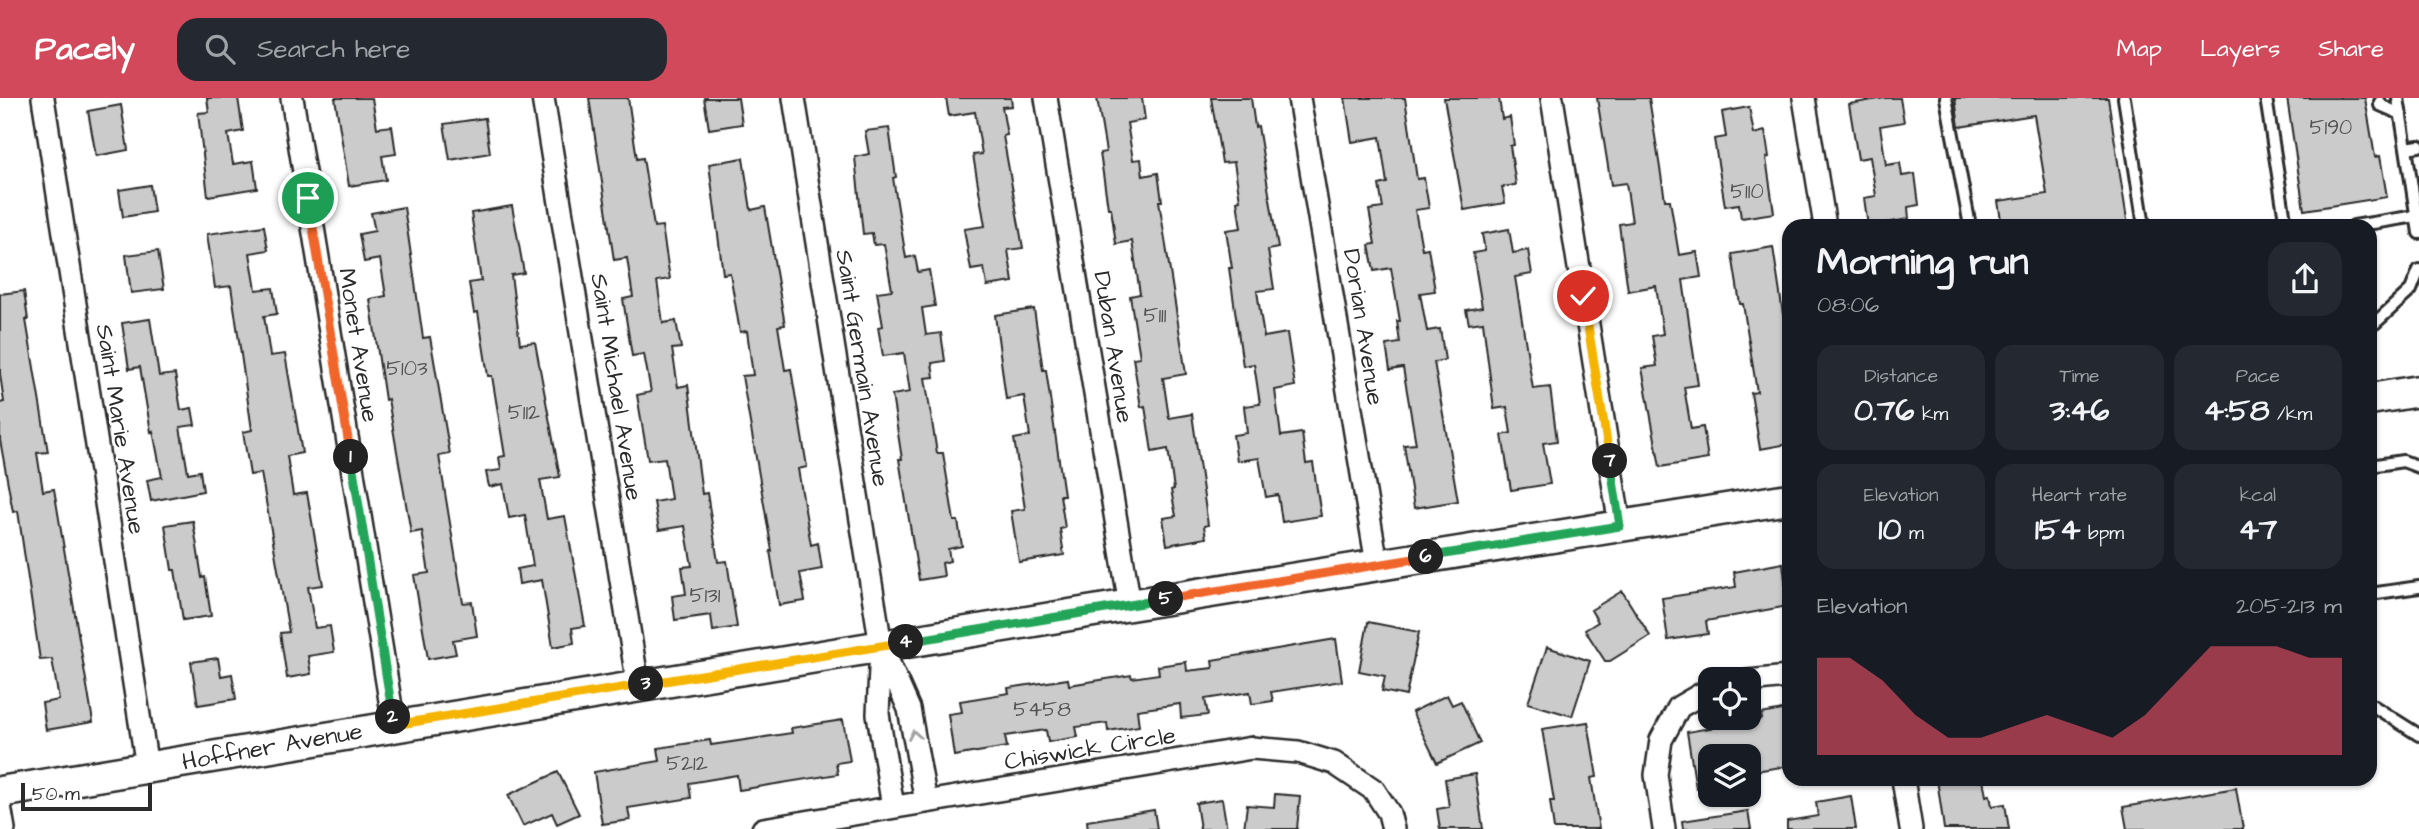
<!DOCTYPE html>
<meta charset="utf-8">
<style>
:root{--surface:#171b24;--page:#242831;--text:#f1f3f6;--muted:#9ea1a6;--accent:#d1495b}
body{margin:0;font-family:"Architects Daughter",sans-serif;background:var(--page);color:var(--text);height:100vh;display:flex;flex-direction:column;font-size:26px;white-space:nowrap}
*{box-sizing:border-box;margin:0}
p{font-size:23px;color:var(--muted)}
.icon{flex:none;width:38px;height:38px;fill:none;stroke:currentColor;stroke-width:2;stroke-linecap:round;stroke-linejoin:round}
.map{position:relative;flex:1;overflow:hidden}
.side{position:absolute;left:1782px;top:121px;width:595px;height:567px;display:flex;flex-direction:column;background:var(--surface);border-radius:21px;box-shadow:0 2px 5px #0004}
.side>*{flex:none}
.fabs{position:absolute;left:1698px;top:569px;display:grid;gap:14px}
.fabs a{display:grid;place-items:center;width:63px;height:63px;border-radius:14px;background:var(--surface);box-shadow:0 2px 5px #0004;font-size:35px}
.scale{position:absolute;left:21px;bottom:18px;width:131px;box-sizing:border-box;padding-left:7px;border:4px solid #2b2b2b;border-top:0;font-size:19px;line-height:24px;white-space:nowrap;color:#2b2b2b;-webkit-text-stroke:5px #fff;paint-order:stroke}
.pin{position:absolute;display:grid;place-items:center;width:60px;height:60px;color:#fff;margin:-30px;border:4px solid #fff;border-radius:50%;box-shadow:0 2px 7px #0007}
.km{position:absolute;width:35px;height:35px;margin:-18px;border-radius:50%;background:#222;color:#fff;font-size:19px;line-height:35px;text-align:center}
.round{display:grid;place-items:center;flex:none;width:74px;height:74px;border-radius:21px;background:var(--page)}
.head{display:flex;align-items:center;justify-content:space-between;height:119px;padding:0 35px}
h1{font-size:38px;font-weight:700;line-height:52px}
.figures{display:grid;grid-template-columns:repeat(3,1fr);gap:10px;height:119px;padding:7px 35px}
.figures div{display:grid;align-content:center;border-radius:18px;background:var(--page);text-align:center}
.figures b{font-size:30px;font-weight:700}
.figures small{font-size:19px;font-weight:400}
.figures p{font-size:19px}
.chart{height:196px;padding:14px 35px}
.chart p{display:flex;justify-content:space-between}
.chart svg{width:100%;height:126px;margin-top:7px;fill:var(--accent);opacity:.7}
header{display:flex;align-items:center;gap:42px;box-sizing:border-box;height:98px;padding:0 35px;background:var(--accent);color:#fff}
header strong{font-size:33px}
nav{display:flex;gap:38px;margin-inline-start:auto;font-size:24px}
.search{width:490px;height:63px;background:var(--page);display:flex;align-items:center;gap:18px;box-sizing:border-box;padding:0 24px;border-radius:21px;color:var(--muted);font-size:26px}
.map>svg:first-child{display:block}
</style>
<header>
<strong>Pacely</strong>
<div class="search"><svg class="icon" aria-label="search" viewBox="0 0 24 24"><circle cx="10" cy="10" r="6"/><path d="M15 15l6 6"/></svg>Search here</div>
<nav><a>Map</a><a>Layers</a><a>Share</a></nav>
</header>
<div class="map">
<svg width="2419" height="731" viewBox="0 0 2419 731">
<rect width="100%" height="100%" fill="#fff"/>
<filter id="ink" filterUnits="userSpaceOnUse"><feTurbulence type="fractalNoise" baseFrequency=".0143" numOctaves="2"/><feDisplacementMap in="SourceGraphic" scale="14" xChannelSelector="R" yChannelSelector="G"/><feConvolveMatrix kernelMatrix="1 2 1 2 8 2 1 2 1" color-interpolation-filters="sRGB"/></filter>
<g filter="url(#ink)">
<path fill="#cbcbcb" stroke="#2b2b2b" stroke-width="2" d="M207,0H238L243,33L228,36L233,66L253,63L257,90L208,98L198,15L209,14Z
M335,0H372L377,30L392,28L396,56L382,58L386,82L349,88Z
M589,0H628L637,61L643,60L654,129L662,128L670,181L657,183L663,225L676,223L681,250L672,251L678,289L688,287L702,396L707,395L718,464L727,463L737,529L713,533L711,517L675,522L672,498L686,496L682,469L692,468L685,428L659,432L654,404L671,401L665,360L648,362L637,297L651,294L644,256L632,258L623,201L633,199L627,160L614,162Z
M704,0H738L742,26L709,31Z
M946,0H1011L1012,8L1002,9L1007,37L1003,38L1023,150L1008,152L1013,184L987,188L984,170L971,172L964,131L985,128L973,57L982,56L975,14L949,18Z
M1097,0H1142L1145,22L1127,25L1133,62L1141,61L1143,78L1158,75L1162,103H1159L1186,276L1163,280L1169,320L1192,316L1208,427L1204,428L1206,440L1167,447L1163,420L1176,418L1171,392L1174,391L1168,351L1152,354L1145,308L1141,309L1133,260L1140,259L1130,198L1140,196L1132,143L1116,146L1111,110H1108L1100,55L1106,54Z
M1211,0H1251L1255,29L1258,28L1278,150L1268,152L1274,191L1257,193L1264,239L1287,235L1295,288L1275,292L1281,338L1302,335L1306,366L1313,365L1321,418L1282,424L1278,397L1266,399L1259,360L1237,363L1233,337L1247,335L1244,308L1260,306L1254,266L1243,268L1229,170H1232L1226,132L1241,130L1237,103L1240,102L1234,64L1222,65Z
M1345,0H1405L1417,81L1424,80L1429,110L1415,112L1422,151L1428,150L1435,193L1420,195L1427,233L1440,231L1445,262L1434,264L1458,403L1414,410L1404,347L1416,346L1403,270L1390,272L1386,247L1400,245L1397,223H1400L1391,170L1374,173L1369,147L1375,146L1369,112L1383,110L1379,87L1387,85L1380,39L1352,44Z
M1444,0H1499L1502,21L1510,19L1514,47L1510,48L1516,87L1502,89L1505,105L1464,112Z
M1597,0H1649L1665,102H1670L1679,157L1697,154L1701,179L1683,182L1698,287L1684,289L1691,331L1703,329L1708,361L1660,369L1642,270L1657,268L1652,238L1663,236L1656,188L1628,193L1619,126L1632,124L1626,85L1611,87Z
M1885,0H1900L1904,24L1880,28L1886,67L1900,65L1902,78L1915,76L1919,107L1908,109L1909,121L1868,128L1864,100L1876,98L1870,59L1858,61L1849,6Z
M1955,0H2108L2128,128H2002L1998,103L2047,96L2034,17L1959,29Z
M2287,0H2365L2375,59L2380,58L2387,99L2304,112Z
M121,7L128,52L96,58L88,13Z
M1749,9L1754,36L1765,33L1769,59L1766,60L1774,115L1741,120L1739,106L1725,108L1714,41L1726,39L1722,14Z
M485,20L490,55L450,62L444,26Z
M889,30L896,79L893,80L906,160L915,158L918,174L929,172L935,208L922,210L926,237L941,235L945,263L932,265L934,279L925,280L937,355H943L954,423H958L962,448L948,451L950,463L942,465L944,478L919,482L899,361H902L892,297L910,294L904,255L883,258L878,229L883,228L877,194L892,192L884,146L874,147L872,135L863,136L855,59L869,56L865,33Z
M743,60L751,112L765,109L785,227L778,228L785,272L791,271L807,369L798,371L811,447L818,445L822,471L800,475L805,503L779,507L770,453H772L742,278L753,277L747,233L740,234L730,175L723,176L709,66Z
M150,87L154,114L123,119L119,92Z
M512,108L524,175L511,177L520,246L535,244L560,379L540,382L547,421L565,418L585,528L572,530L574,545L553,549L542,482L519,486L517,471L533,468L525,417L509,420L503,386L489,389L486,374L501,372L499,359L505,358L492,278H488L478,214L474,215L469,185L481,183L471,115Z
M404,109L423,240L430,239L450,356L439,358L463,505L472,504L477,538L453,542L456,556L428,561L414,477L429,475L422,433L411,435L388,301L385,302L370,201L386,198L380,161L364,164L359,136L375,133L371,115Z
M264,128L268,152L250,155L256,192L273,190L277,216L264,218L270,258L285,256L302,355L287,358L293,397L307,395L323,487L308,489L315,530L330,528L334,554L308,558L311,576L287,580L280,535L289,534L261,375L250,377L243,334L252,332L231,188L215,190L207,136Z
M1509,131L1513,155L1528,152L1532,176L1515,179L1533,291L1550,289L1557,343L1543,345L1550,386L1511,392L1502,337L1511,335L1507,309L1494,311L1483,224L1469,226L1466,212L1482,209L1473,155L1485,153L1482,136Z
M1773,149L1783,216L1788,215V346L1760,351L1751,295L1757,294L1743,206H1740L1732,156Z
M158,153L164,191L131,195L126,157Z
M24,193L28,222H26L48,354L37,355L43,393L54,391L93,624L46,632L42,605L59,602L52,561L40,562L18,413L13,414L0,342V305L4,304L0,276V196Z
M1034,211L1043,272H1046L1064,397H1060L1065,430L1060,431L1064,457L1019,464L1011,413L1025,411L1014,341L1030,338L1024,298L1006,301L995,217Z
M150,221L159,278L175,276L181,312L192,310L195,327L180,329L188,375L200,373L203,393L151,403L147,382L162,379L153,333L151,334L140,269L129,271L122,225Z
M193,423L202,480L205,479L211,518L183,522L175,472H172L165,427Z
M1783,465L1788,508L1706,523L1708,536L1668,542L1662,500L1736,489L1734,474Z
M1622,493L1650,538L1610,563H1605L1585,532L1598,524L1591,512Z
M1368,524L1419,534L1406,598L1382,593L1385,578L1359,573Z
M1336,541L1342,583L1271,594L1273,603L1252,606L1250,594L1205,601L1208,617L1181,620L1180,606L1137,612L1139,628L1108,633L1107,625L1076,629L1078,639L1048,644L1046,632L1005,638L1007,649L954,658L948,616L962,614L960,603L1009,595L1008,590L1068,581L1069,587L1131,577L1132,580L1159,576L1158,568L1186,564L1187,573L1213,570L1212,562Z
M1547,549L1590,563L1572,618L1528,605Z
M218,560L221,578L232,576L236,601L198,607L191,564Z
M1447,597L1452,607L1461,603L1480,645L1437,665L1412,614Z
M1788,611V668L1748,674V658H1710V688L1696,690L1687,634L1762,621L1761,616Z
M843,622L850,663L836,665L838,676L739,692L737,677L689,685L691,700L628,710L630,722L602,726L594,674L660,663L658,650L710,642L711,647L792,635L791,630Z
M1588,624L1597,679L1591,680L1599,731H1554L1550,703H1554L1542,631Z
M558,674L579,716L557,726L552,715L523,728L508,697Z
M1475,676L1483,731H1440L1437,711L1449,709L1445,681Z
M1937,681H1983L1986,698L1990,697L1992,708L2005,706L2009,731H1944Z
M2236,690L2243,731H2127L2123,709Z
M1275,696L1300,698L1297,731H1244L1247,707L1274,709Z
M1851,698L1856,731H1787V723L1818,718L1816,704Z
M1222,701L1227,731H1200L1196,705Z
M1154,712L1157,731H1088L1087,723Z
M1748,713L1751,731H1683L1682,723Z"/>
<g fill="none" stroke-linecap="round" stroke-linejoin="round">
<g stroke="#2b2b2b" stroke-width="16">
<path id="lane" d="M1946,0L1970,128
M2124,0L2144,128
M2266,0L2286,128
M2398,0L2406,50
M2380,4V7L2401,16
M2419,48L2406,50L2419,135
M2354,128L2416,118
M2370,226L2375,225L2411,192L2419,172
M2370,368L2403,363L2419,369
M2370,496L2419,489
M2370,606L2419,637"/>
</g>
<g stroke="#2b2b2b" stroke-width="26">
<path id="street" d="M43,0L147,669
M292,0L394,627
M543,0L638,587
M794,0L881,548L878,616L893,709
M1046,0L1130,507
M1299,0L1377,466
M1552,0L1620,428
M1804,0L1825,128
M883,552L909,611L926,704
M1748,583L1788,579
M1903,681L1911,731
M0,708L4,731
M763,731L1252,650L1298,654L1334,665L1374,692L1389,715L1393,731
M1664,731L1656,677L1661,642L1679,609L1710,591"/>
</g>
<g stroke="#2b2b2b" stroke-width="35">
<path id="secondary" d="M2370,301L2419,293
M0,694L1130,507L1788,401"/>
</g>
<use href="#lane" stroke="#fff" stroke-width="10"/>
<use href="#street" stroke="#fff" stroke-width="21"/>
<use href="#secondary" stroke="#fff" stroke-width="30"/>
</g>
<defs><path id="oneway-chevron" d="M-2-3.5L2.5 0L-2 3.5" fill="none" stroke-width="1.6" stroke-linecap="round" stroke-linejoin="round" transform="scale(1.75)"/></defs>
<use stroke="#a0a0a0" href="#oneway-chevron" transform="translate(914 637) rotate(-100)"/>
</g>
<g fill="none" stroke-linecap="round" stroke-linejoin="round" filter="url(#ink)">
<g stroke="#fff" stroke-width="14">
<path id="split-1" d="M308,100L351,359"/>
</g>
<g stroke="#fff" stroke-width="14">
<path id="split-2" d="M351,359L393,619"/>
</g>
<g stroke="#fff" stroke-width="14">
<path id="split-3" d="M393,619L394,627L646,586"/>
</g>
<g stroke="#fff" stroke-width="14">
<path id="split-4" d="M646,586L906,544"/>
</g>
<g stroke="#fff" stroke-width="14">
<path id="split-5" d="M906,544L1166,501"/>
</g>
<g stroke="#fff" stroke-width="14">
<path id="split-6" d="M1166,501L1426,459"/>
</g>
<g stroke="#fff" stroke-width="14">
<path id="split-7" d="M1426,459L1620,428L1610,363"/>
</g>
<g stroke="#fff" stroke-width="14">
<path id="split-8" d="M1583,198L1610,363"/>
</g>
<use href="#split-1" stroke="#f0652b" stroke-width="9"/>
<use href="#split-2" stroke="#22a559" stroke-width="9"/>
<use href="#split-3" stroke="#f5b400" stroke-width="9"/>
<use href="#split-4" stroke="#f5b400" stroke-width="9"/>
<use href="#split-5" stroke="#22a559" stroke-width="9"/>
<use href="#split-6" stroke="#f0652b" stroke-width="9"/>
<use href="#split-7" stroke="#22a559" stroke-width="9"/>
<use href="#split-8" stroke="#f5b400" stroke-width="9"/>
</g>
<g text-anchor="middle" stroke-width="5" stroke-linejoin="round" paint-order="stroke">
<g font-size="21" fill="#535353">
<text x="2331" y="36">5190</text>
<text x="1747" y="100">5110</text>
<text x="1155" y="224">5111</text>
<text x="407" y="277">5103</text>
<text x="524" y="321">5112</text>
<text x="705" y="504">5131</text>
<text x="1042" y="618">5458</text>
<text x="687" y="672">5212</text>
</g>
<g font-size="24" fill="#2b2b2b" stroke="#fff">
<text transform="translate(1364 229) rotate(81)" y="8">Dorian Avenue</text>
<text transform="translate(359 247) rotate(81)" y="8">Monet Avenue</text>
<text transform="translate(1114 249) rotate(81)" y="8">Duban Avenue</text>
<text transform="translate(863 270) rotate(81)" y="8">Saint Germain Avenue</text>
<text transform="translate(617 289) rotate(81)" y="8">Saint Michael Avenue</text>
<text transform="translate(121 331) rotate(81)" y="8">Saint Marie Avenue</text>
<text transform="translate(272 648) rotate(-10)" y="8">Hoffner Avenue</text>
<text transform="translate(1090 650) rotate(-9)" y="8">Chiswick Circle</text>
</g>
</g>
</svg>
<div class="fabs">
<a><svg class="icon" aria-label="locate" viewBox="0 0 24 24"><circle cx="12" cy="12" r="6"/><path d="M12 2v4M12 18v4M2 12h4M18 12h4"/></svg></a>
<a><svg class="icon" aria-label="layers" viewBox="0 0 24 24"><path d="M12 4l9 5-9 5-9-5zM3 14l9 5 9-5"/></svg></a>
</div>
<div class="scale">50 m</div>
<div class="pin" style="left:308px;top:100px;background:#1e9e55"><svg class="icon" aria-label="arrive" viewBox="0 0 24 24"><path d="M6 21V4h12l-3 4 3 4H6"/></svg></div>
<div class="pin" style="left:1583px;top:198px;background:#d93025"><svg class="icon" aria-label="check" viewBox="0 0 24 24"><path d="M5 12l5 5 9-10"/></svg></div>
<b class="km" style="left:351px;top:359px">1</b>
<b class="km" style="left:393px;top:619px">2</b>
<b class="km" style="left:646px;top:586px">3</b>
<b class="km" style="left:906px;top:544px">4</b>
<b class="km" style="left:1166px;top:501px">5</b>
<b class="km" style="left:1426px;top:459px">6</b>
<b class="km" style="left:1610px;top:363px">7</b>
<section class="side">
<div class="head"><div><h1>Morning run</h1><p>08:06</p></div><a class="round"><svg class="icon" aria-label="share" viewBox="0 0 24 24"><path d="M12 15V3M7 8l5-5 5 5M5 13v7h14v-7"/></svg></a></div>
<div class="figures">
<div><p>Distance</p><b>0.76<small> km</small></b></div>
<div><p>Time</p><b>3:46</b></div>
<div><p>Pace</p><b>4:58<small> /km</small></b></div>
</div>
<div class="figures">
<div><p>Elevation</p><b>10<small> m</small></b></div>
<div><p>Heart rate</p><b>154<small> bpm</small></b></div>
<div><p>kcal</p><b>47</b></div>
</div>
<div class="chart"><p><span>Elevation</span>205–213 m</p>
<svg viewBox="0 0 160 44" preserveAspectRatio="none"><path d="M0 44V10L10 10L20 18L30 30L40 38L50 38L60 34L70 30L80 34L90 38L100 30L110 18L120 6L130 6L140 6L150 10L160 10V44z"/></svg>
</div>
</section>
</div>
